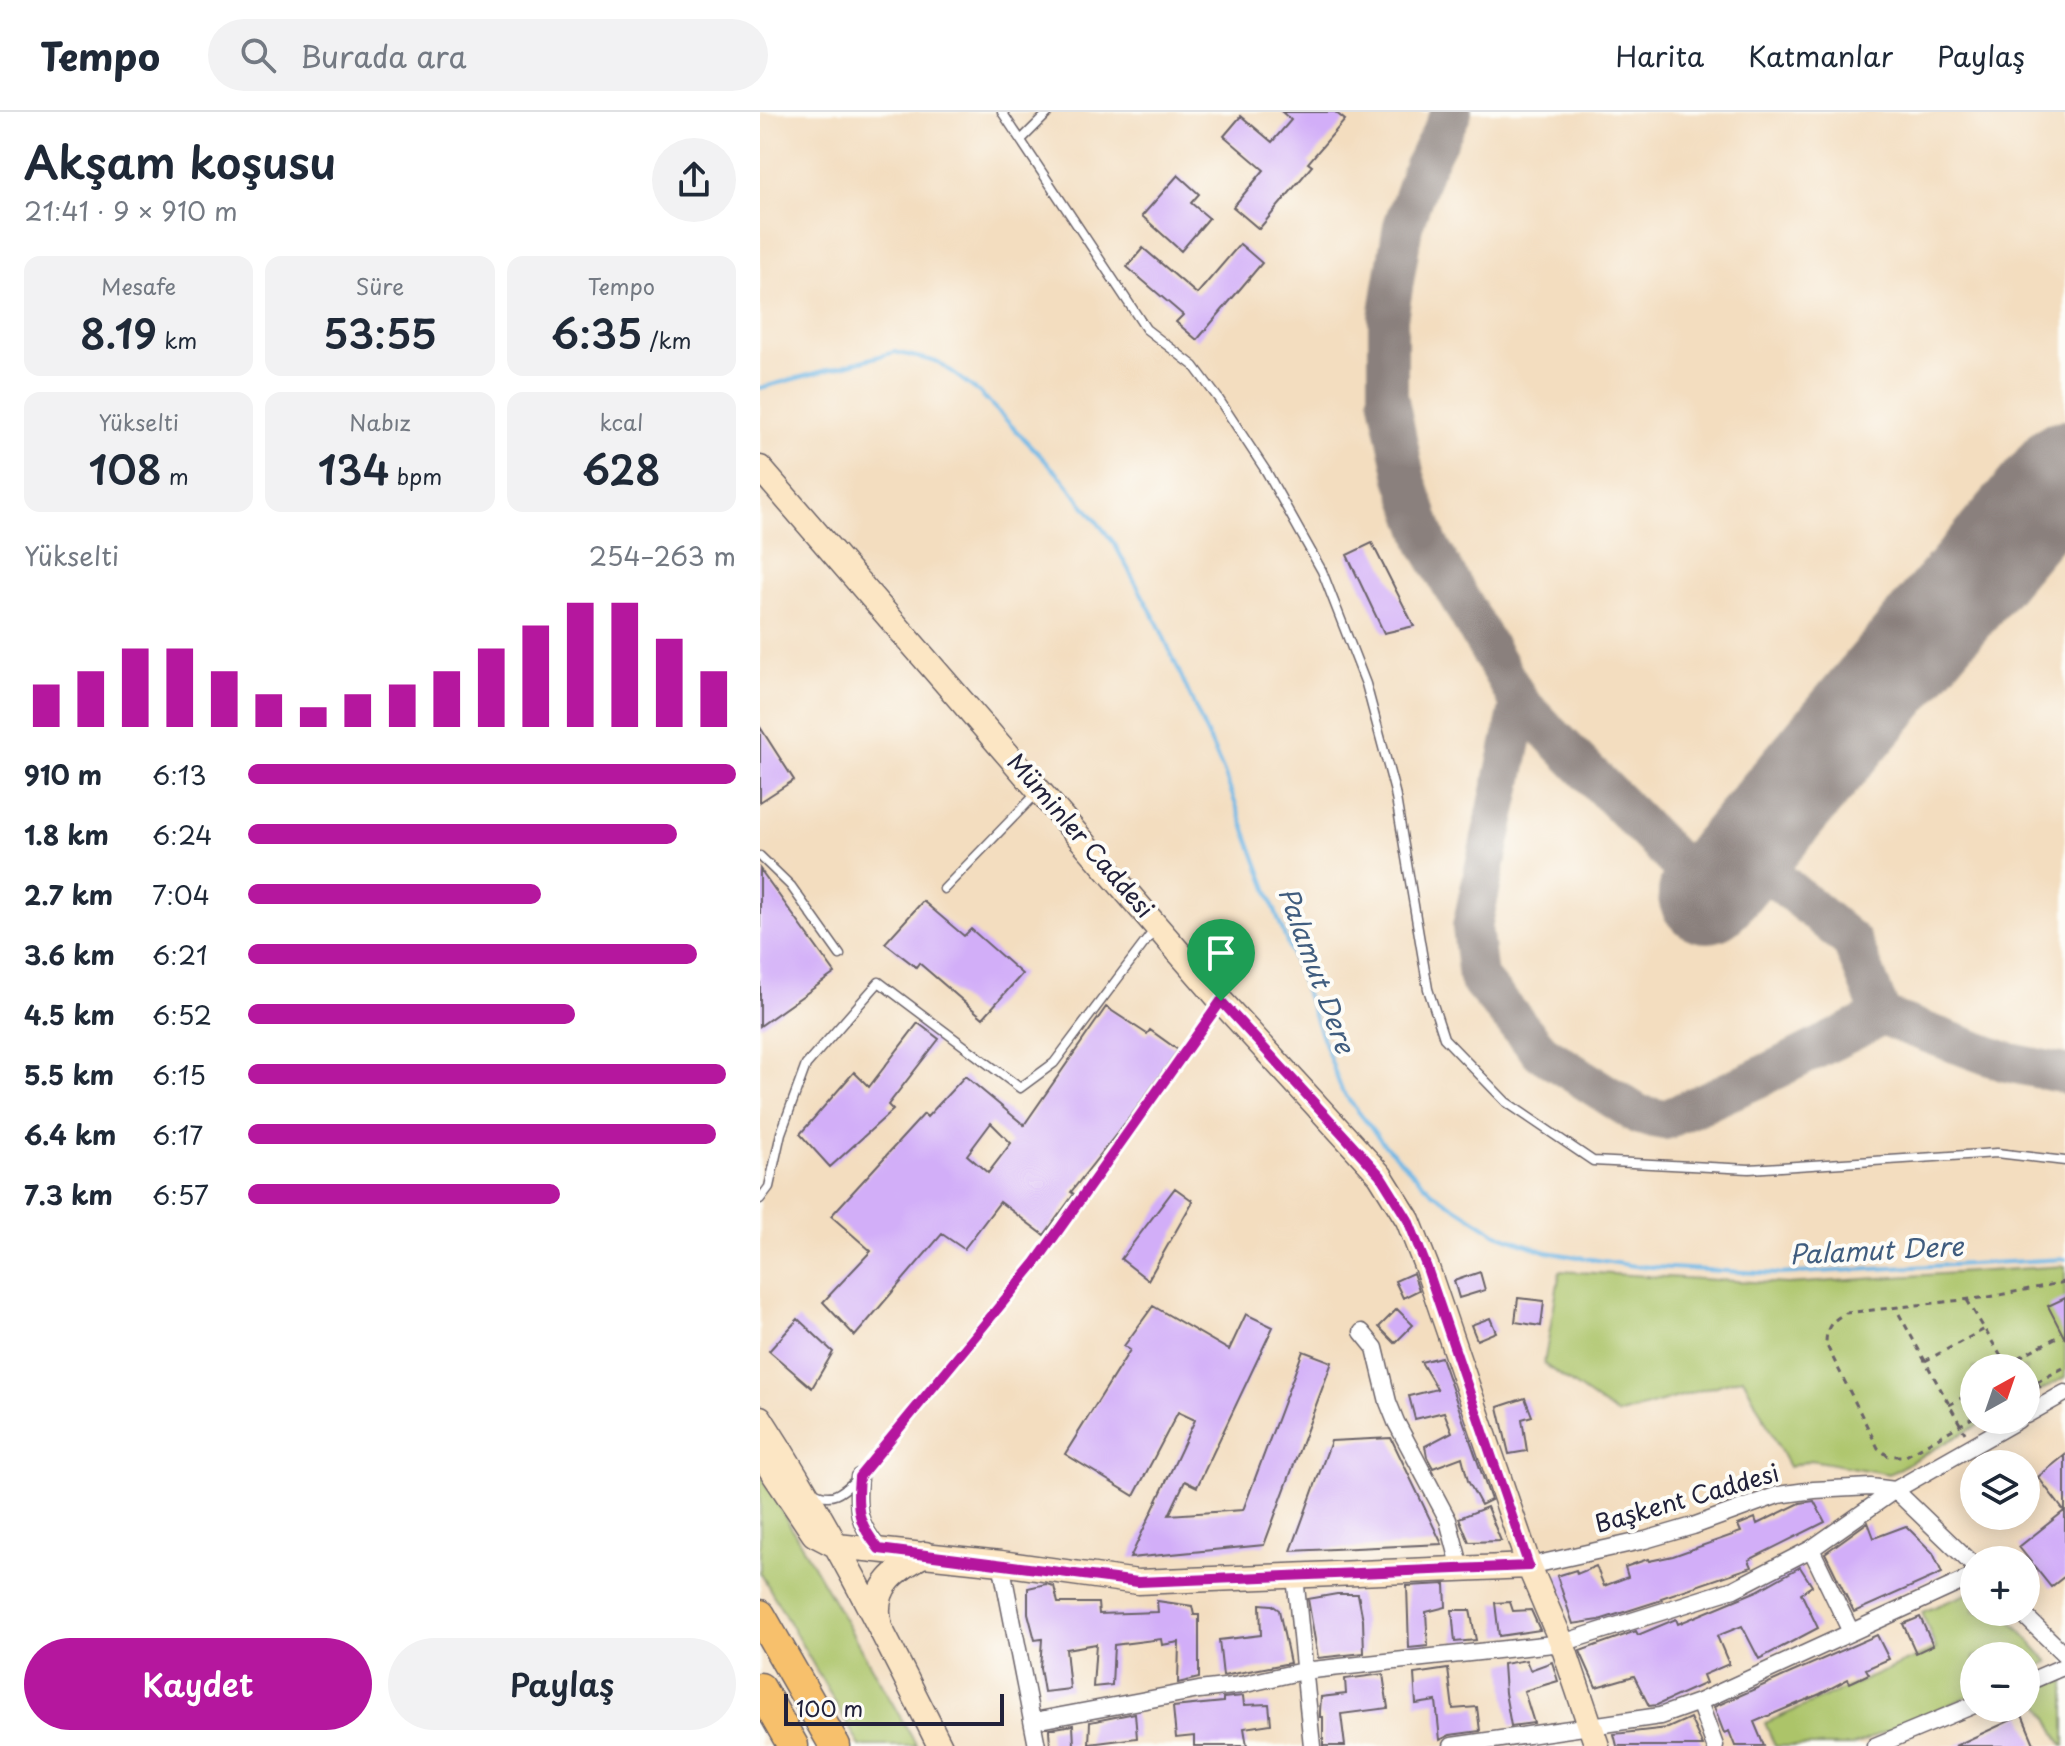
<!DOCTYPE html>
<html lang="tr">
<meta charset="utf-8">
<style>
:root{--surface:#fff;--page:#f2f2f3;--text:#1f2937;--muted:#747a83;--line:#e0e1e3;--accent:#b5179e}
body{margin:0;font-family:"Playpen Sans",sans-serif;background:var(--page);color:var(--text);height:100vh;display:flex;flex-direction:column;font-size:30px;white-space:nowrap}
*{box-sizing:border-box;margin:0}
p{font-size:26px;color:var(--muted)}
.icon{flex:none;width:44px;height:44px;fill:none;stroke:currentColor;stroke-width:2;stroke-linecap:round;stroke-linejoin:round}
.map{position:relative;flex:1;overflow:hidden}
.details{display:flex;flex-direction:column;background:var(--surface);width:760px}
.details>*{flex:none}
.needle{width:52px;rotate:40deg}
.tools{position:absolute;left:1200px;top:1242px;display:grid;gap:16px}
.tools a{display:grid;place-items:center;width:80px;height:80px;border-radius:50%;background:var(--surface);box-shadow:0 4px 20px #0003;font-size:40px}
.scale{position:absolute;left:24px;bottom:20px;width:220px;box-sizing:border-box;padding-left:8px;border:4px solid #22223b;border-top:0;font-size:22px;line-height:28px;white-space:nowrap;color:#22223b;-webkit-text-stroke:6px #fdfcf7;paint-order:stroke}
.pin{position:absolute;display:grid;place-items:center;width:68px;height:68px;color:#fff;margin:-82px -34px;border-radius:50% 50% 50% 0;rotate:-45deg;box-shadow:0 0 8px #0007}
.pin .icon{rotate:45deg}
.round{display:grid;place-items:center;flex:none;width:84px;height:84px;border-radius:42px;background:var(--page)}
.headline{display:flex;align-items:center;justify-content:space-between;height:136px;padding:0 24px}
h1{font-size:44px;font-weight:600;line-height:60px}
.stats{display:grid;grid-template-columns:repeat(3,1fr);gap:12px;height:136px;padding:8px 24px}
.stats div{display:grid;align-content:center;border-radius:16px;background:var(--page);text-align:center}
.stats b{font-size:40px;font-weight:600}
.stats small{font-size:22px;font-weight:400}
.stats p{font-size:22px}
.chart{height:224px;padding:16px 24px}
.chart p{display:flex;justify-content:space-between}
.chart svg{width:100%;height:144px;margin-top:8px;stroke:var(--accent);stroke-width:6}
.action{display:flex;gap:16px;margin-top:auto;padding:16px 24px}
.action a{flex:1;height:92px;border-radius:48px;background:var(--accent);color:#fff;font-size:32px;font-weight:600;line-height:92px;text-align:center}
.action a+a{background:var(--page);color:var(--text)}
ul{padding:0 24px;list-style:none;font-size:26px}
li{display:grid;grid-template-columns:128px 96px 1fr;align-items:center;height:60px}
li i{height:20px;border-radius:10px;background:var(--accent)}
header{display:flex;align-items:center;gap:48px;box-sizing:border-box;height:112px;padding:0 40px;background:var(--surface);border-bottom:2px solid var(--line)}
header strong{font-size:38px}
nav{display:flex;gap:44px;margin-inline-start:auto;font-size:28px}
.search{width:560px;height:72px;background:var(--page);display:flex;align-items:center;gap:20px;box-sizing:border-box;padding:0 28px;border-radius:44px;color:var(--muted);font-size:30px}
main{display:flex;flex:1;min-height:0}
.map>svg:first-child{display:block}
</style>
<header>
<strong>Tempo</strong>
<div class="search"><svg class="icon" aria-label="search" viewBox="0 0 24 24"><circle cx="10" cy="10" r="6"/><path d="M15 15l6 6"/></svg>Burada ara</div>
<nav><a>Harita</a><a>Katmanlar</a><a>Paylaş</a></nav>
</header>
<main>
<section class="details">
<div class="headline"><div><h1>Akşam koşusu</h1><p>21:41 · 9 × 910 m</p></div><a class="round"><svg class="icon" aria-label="share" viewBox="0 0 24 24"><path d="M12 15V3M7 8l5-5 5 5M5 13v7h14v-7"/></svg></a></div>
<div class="stats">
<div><p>Mesafe</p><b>8.19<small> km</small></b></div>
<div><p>Süre</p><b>53:55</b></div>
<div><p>Tempo</p><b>6:35<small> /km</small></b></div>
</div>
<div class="stats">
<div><p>Yükselti</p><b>108<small> m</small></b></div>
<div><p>Nabız</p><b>134<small> bpm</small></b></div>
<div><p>kcal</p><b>628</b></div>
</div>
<div class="chart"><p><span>Yükselti</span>254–263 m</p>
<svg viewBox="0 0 160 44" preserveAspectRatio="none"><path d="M5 44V31M15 44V27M25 44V20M35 44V20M45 44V27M55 44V34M65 44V38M75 44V34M85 44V31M95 44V27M105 44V20M115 44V13M125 44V6M135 44V6M145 44V17M155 44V27"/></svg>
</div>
<ul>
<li><b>910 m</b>6:13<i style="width:100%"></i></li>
<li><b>1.8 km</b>6:24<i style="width:88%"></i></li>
<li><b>2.7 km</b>7:04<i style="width:60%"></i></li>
<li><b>3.6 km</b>6:21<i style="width:92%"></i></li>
<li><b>4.5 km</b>6:52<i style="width:67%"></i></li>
<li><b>5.5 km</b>6:15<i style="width:98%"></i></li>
<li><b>6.4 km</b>6:17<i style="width:96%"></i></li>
<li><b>7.3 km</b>6:57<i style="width:64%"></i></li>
</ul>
<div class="action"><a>Kaydet</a><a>Paylaş</a></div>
</section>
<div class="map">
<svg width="1305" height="1634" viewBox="0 0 1305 1634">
<rect width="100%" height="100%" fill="#fdfcf7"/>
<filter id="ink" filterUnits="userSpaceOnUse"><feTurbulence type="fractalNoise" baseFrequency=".0125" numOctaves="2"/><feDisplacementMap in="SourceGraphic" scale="16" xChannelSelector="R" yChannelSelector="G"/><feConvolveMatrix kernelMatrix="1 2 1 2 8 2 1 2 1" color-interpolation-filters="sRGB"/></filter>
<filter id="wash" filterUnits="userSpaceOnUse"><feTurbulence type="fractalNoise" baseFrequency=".006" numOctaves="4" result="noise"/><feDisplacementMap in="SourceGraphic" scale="32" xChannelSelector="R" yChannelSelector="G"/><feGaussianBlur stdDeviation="1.8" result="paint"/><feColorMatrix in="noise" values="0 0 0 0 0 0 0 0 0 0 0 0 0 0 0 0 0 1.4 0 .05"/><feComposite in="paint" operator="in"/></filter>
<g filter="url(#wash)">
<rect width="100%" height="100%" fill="#f3ddbf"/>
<path fill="#acc469" stroke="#677352" stroke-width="2" d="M1305,1154V1265L1266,1287V1256H1214V1308H1227L1129,1362L1051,1348L1029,1355L983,1266L857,1303L784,1252L800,1159L1028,1172Z
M0,1361L157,1634H100L0,1460Z
M1214,1479V1500H1243L1289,1550L1266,1560V1544H1214V1582L1092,1634H1015L1005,1611L1176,1537L1162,1500Z
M1305,1563V1634H1303L1272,1577Z"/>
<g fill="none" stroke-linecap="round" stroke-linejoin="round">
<path stroke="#6db5e4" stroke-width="4" d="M0,276L135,240L178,250L220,281L303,367L354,431L398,512L463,658L582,979L623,1031L672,1080L737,1122L787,1140L875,1154L1018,1162L1305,1147"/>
<path stroke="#8a807d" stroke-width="40" d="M692,0L663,56L643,114L628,206V284L645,365L668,432L760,591
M1002,755L1092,830L1122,904
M939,772L760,591L712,815L718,866L781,940L879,1003L905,1008L996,967L1122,904L1246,950L1305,962"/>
<path stroke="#8a807d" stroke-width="98" d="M947,782L1305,357"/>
</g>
<g id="blocks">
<path fill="#d2aef8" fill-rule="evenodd" d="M522,0H575L585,8L548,51L552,54L499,117L473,95L504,58L464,24L481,4L512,30L531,8Z
M418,63L439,82L431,91L449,106L421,139L382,104Z
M480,132L502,151L437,228L416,210L423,203L367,155L383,136L437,182Z
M612,431L654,514L624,521L587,443Z
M0,615L34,668L0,690Z
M0,757L75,861L0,914Z
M163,789L204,824L211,817L262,862L223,906L159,851L156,855L125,831Z
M346,895L387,922L390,918L418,938L376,997L311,1080L314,1082L284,1123L240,1090L204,1137L182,1122L95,1224L63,1190L111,1139L71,1104L164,1002L167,1005L205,964L264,1013ZM231,1011L251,1031L228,1061L207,1043Z
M158,911L179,927L128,993L133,998L70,1055L40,1022L94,960L109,975Z
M415,1076L433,1089L388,1168L361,1147Z
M720,1160L725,1178L699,1186L694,1169Z
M653,1161L659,1178L643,1186L635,1169Z
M758,1186L784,1189L781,1214L755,1210Z
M1305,1186V1227L1288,1194Z
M393,1194L469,1238L486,1202L513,1215L437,1375L425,1369L409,1403L483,1398L543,1239L572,1250L504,1433L370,1446L435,1308L418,1300L374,1384L305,1342L370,1238L364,1234Z
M637,1197L653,1213L635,1231L619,1215Z
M730,1206L736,1220L717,1228L711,1213Z
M38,1207L73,1240L52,1276L9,1239Z
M681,1245L731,1388L721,1393L708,1369L702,1345L673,1356L667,1345L665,1334L692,1320L684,1300L655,1307L649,1284L677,1277L661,1250Z
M765,1286L772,1304L762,1307L767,1339L749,1342L738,1295Z
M631,1326L682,1432L531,1439L571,1329Z
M1305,1343V1464L1291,1475L1259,1435L1304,1399L1278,1365Z
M1054,1389L1065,1410L989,1448L992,1455L901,1486L902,1488L839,1508L813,1512L797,1464L816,1458L817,1462L836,1454L844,1474L868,1465L865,1455L888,1447L889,1449L913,1444L981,1420L978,1413L995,1406L997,1412L1040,1391Z
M727,1395L741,1429L709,1430L699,1406Z
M1108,1410L1114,1426L1146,1414L1173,1441L1182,1461L1094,1500L1065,1441Z
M1040,1455L1052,1474L1041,1481L1058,1516L999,1547L982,1514L957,1524L969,1552L943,1563L946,1571L897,1593L889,1594L874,1564L836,1575L820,1539L876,1519L878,1523L916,1507L918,1512L997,1479Z
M286,1472L294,1474L298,1491H338L339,1502L398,1500L397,1489L432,1494L434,1503H439V1566L418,1571L419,1530L402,1533L401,1527L354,1533L352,1573L333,1575L336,1532L306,1537L310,1577L284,1580L280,1556L282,1527L275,1528L268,1501V1476Z
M685,1472L686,1495L666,1500L668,1534L649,1536L647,1474Z
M577,1482H598L603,1508L604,1541L558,1546L548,1487Z
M750,1490L753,1499L771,1498L780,1518L739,1524L735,1491Z
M500,1492L512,1493L519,1498L530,1551L463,1564L459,1528L501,1523Z
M692,1498H710L716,1528L695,1530Z
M1160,1505L1173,1533L1156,1541L1143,1512Z
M1117,1523L1129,1547L1106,1557L1109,1562L1090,1571L1088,1567L1060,1582L994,1610L1004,1634H975L969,1619L964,1621L954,1595Z
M766,1548L770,1558L792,1550L798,1569L764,1579L774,1611L751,1614L745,1581L743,1552Z
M688,1557L693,1597L717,1595L720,1619L690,1623L680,1628L676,1589L656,1592L654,1562Z
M623,1562L628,1596L581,1602L585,1634H563V1605H560V1599L561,1585L586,1582L585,1567Z
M483,1584L484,1593L509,1592L511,1612L484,1616L487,1634H434V1624L416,1626L413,1595L463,1590V1586Z
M375,1601L377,1626L329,1632L330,1610Z
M1262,1603L1275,1634H1195Z
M930,1606L943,1634H857L854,1622L908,1616Z
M313,1613L314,1633L290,1634L289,1617Z"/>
</g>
</g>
<g filter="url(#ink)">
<use href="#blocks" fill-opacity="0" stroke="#6b6369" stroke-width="2"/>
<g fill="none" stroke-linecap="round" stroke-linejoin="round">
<g stroke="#6b6369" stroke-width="11">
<path id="lane" d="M242,0L386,217L434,254L458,286L506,359L562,459L606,572L635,680L668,877L684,926L746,990L833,1049L989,1057L1237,1041L1305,1049
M261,28L289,0
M0,744L31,774L80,843
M184,777L276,682
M0,1087L9,1075L21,1021L46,953L119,870L260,976L294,951L395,817
M54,1380C74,1391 84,1378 99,1365L276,1150L458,893"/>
</g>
<g stroke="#6b6369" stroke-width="19">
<path id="street" d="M602,1220L615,1236L628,1290L636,1310L688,1408L701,1457
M1266,1303L1305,1281
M99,1365C96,1398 98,1411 119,1437
M1051,1437L1091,1520
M241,1451L277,1634
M769,1454L885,1428L933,1414L1018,1383L1054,1378L1111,1375L1135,1378L1214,1454
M535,1464L552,1634
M1261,1500L1305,1543
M1266,1571L1305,1554
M939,1590L955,1634
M274,1609L439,1578L481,1573L543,1559L802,1531L974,1477L1051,1437L1135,1378L1258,1308
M692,1634L900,1604L939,1590L1214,1464
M1115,1634L1214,1593"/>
</g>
<g stroke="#6b6369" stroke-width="27">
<path id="secondary" d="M0,356L461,889L620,1063L648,1108L667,1156L769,1454L802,1531L837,1634
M0,1306C68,1411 124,1522 180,1634
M0,1341L54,1422L77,1434L241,1451L378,1470L769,1454
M119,1509C112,1474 137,1457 165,1442"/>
</g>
<g stroke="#6b6369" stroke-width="33">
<path id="highway" d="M0,1503L75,1634
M0,1576L33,1634"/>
</g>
<path stroke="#6b6369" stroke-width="3" stroke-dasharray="6 6" stroke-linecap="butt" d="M1207,1188L1248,1256
M1139,1202L1205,1321
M1165,1249L1225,1217
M1248,1251L1297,1225
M1266,1269L1277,1270L1281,1277
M1266,1276L1305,1255
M1189,1293L1214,1279
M1214,1305L1146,1344H1128L1118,1336L1066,1232C1066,1215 1071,1209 1086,1201L1229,1185L1305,1170"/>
<use href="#lane" stroke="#fff" stroke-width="8"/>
<use href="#street" stroke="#fff" stroke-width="16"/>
<use href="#secondary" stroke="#fce6c4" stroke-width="24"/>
<use href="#highway" stroke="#f7c06c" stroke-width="30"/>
</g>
</g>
<g fill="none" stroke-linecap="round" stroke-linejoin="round" filter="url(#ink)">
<g stroke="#fff" stroke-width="16">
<path id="route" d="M461,889L620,1063L648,1108L667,1156L769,1454L378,1470L119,1437C98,1411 96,1398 99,1365L276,1150Z"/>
</g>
<use href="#route" stroke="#b5179e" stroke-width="10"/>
</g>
<g text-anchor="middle" stroke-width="8" stroke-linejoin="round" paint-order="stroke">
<g font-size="24" fill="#22223b" stroke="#fdfcf7">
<text transform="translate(320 724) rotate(49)" y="8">Müminler Caddesi</text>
<text transform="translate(927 1387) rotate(-16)" y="8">Başkent Caddesi</text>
</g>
<g font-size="26" font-style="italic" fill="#405d7f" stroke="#fdfcf7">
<text transform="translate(556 858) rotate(70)" y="9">Palamut Dere</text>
<text transform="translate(1116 1139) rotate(-3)" y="9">Palamut Dere</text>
</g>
</g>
</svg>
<div class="tools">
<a><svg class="needle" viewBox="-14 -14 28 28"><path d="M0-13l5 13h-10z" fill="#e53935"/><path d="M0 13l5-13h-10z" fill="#747a83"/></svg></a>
<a><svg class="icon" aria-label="layers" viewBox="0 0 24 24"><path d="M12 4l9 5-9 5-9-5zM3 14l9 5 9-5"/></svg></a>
<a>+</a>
<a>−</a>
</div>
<div class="scale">100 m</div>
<div class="pin" style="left:461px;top:889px;background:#1e9e55"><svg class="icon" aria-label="arrive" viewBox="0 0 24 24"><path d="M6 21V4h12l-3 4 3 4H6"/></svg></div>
</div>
</main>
